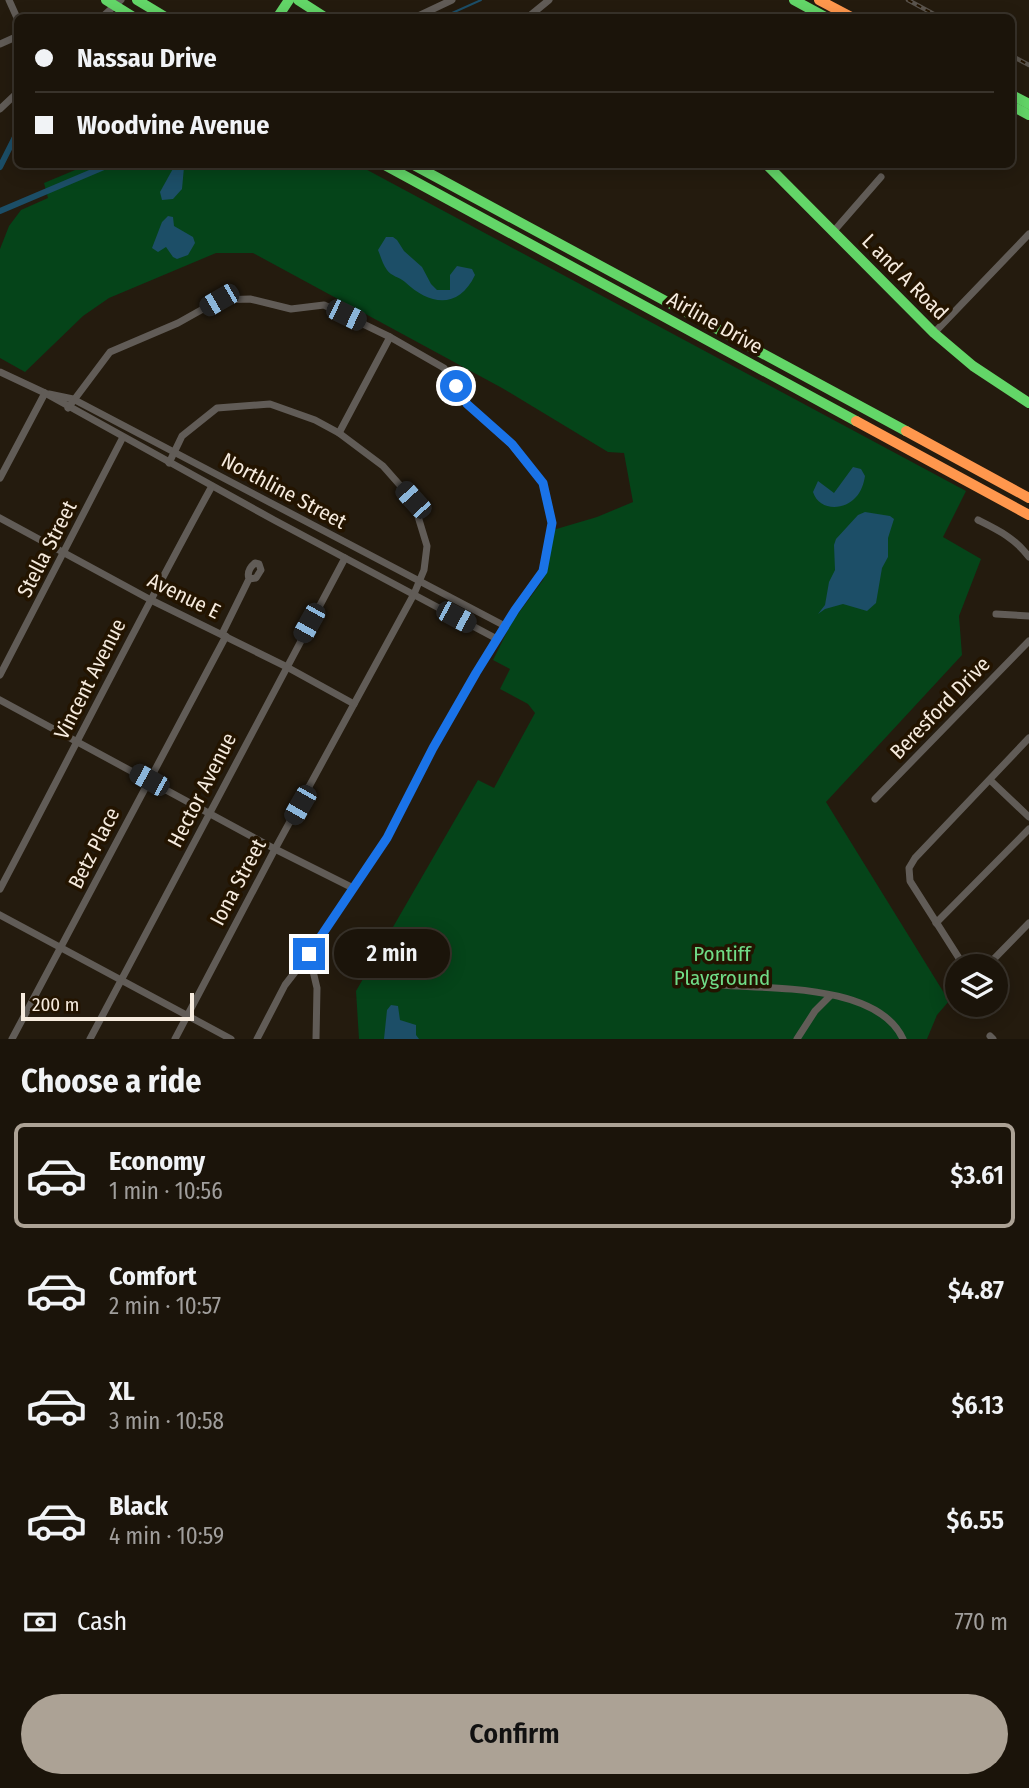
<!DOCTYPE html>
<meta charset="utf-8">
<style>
body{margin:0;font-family:"Fira Sans Condensed",sans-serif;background:#241d13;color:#f1f3f6;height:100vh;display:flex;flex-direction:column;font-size:26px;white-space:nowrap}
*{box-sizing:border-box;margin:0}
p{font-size:23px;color:#a09e9c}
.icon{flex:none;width:38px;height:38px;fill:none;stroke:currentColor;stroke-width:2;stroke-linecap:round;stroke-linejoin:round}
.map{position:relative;height:1039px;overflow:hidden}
.sheet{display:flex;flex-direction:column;background:#1b140a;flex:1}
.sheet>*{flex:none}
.hud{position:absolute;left:14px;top:14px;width:1001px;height:154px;border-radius:10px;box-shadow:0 4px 18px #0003,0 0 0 2px #39332b;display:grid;align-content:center;height:154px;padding:0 21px;background:#1b140a}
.controls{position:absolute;left:945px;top:954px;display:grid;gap:14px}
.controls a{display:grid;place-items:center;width:63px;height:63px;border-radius:50%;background:#1b140a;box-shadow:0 4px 18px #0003,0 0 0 2px #39332b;font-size:35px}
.scale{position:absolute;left:21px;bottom:18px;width:173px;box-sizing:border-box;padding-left:7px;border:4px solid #f6ebde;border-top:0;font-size:19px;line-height:24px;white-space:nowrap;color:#f6ebde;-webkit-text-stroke:5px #231400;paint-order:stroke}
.end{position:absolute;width:32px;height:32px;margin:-16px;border:9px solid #1a73e8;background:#fff;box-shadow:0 0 0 4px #fff}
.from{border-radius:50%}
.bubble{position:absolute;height:49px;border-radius:24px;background:#1b140a;box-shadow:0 4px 18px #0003,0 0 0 2px #39332b;font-size:23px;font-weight:600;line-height:49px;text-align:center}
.car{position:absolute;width:21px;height:42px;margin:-21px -10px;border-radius:9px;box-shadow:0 0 5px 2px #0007;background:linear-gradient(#222 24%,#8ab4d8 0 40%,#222 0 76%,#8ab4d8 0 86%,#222 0)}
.hud b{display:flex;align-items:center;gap:24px;height:66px;font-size:26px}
.hud b+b{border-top:2px solid #39332b}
.hud i{width:18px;height:18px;background:#f1f3f6}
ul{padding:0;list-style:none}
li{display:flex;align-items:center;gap:21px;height:105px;margin:0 14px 10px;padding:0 7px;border:4px solid transparent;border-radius:10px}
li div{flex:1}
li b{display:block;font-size:26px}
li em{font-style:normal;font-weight:600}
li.active{border-color:#aca295}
li>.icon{width:63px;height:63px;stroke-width:1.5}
h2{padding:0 21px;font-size:32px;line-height:84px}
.pay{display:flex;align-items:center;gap:18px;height:77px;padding:0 21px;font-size:26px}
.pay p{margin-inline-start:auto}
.action{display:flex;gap:14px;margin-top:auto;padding:14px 21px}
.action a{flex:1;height:80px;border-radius:42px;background:#aca295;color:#111;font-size:28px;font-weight:600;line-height:80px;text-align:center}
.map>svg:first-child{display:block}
</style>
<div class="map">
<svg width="1029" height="1039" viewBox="0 0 1029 1039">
<rect width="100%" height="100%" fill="#241b0e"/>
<!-- green -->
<polygon fill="#054419" points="87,165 358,165 966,491 943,537 981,559 959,616 962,655 826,802 949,1001 937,1015 927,1039 359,1039 356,991 478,780 494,788 535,713 528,704 500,689 510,669 493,660 512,622 543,580 550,555 553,530 597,517 633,502 624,453 608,452 502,388 253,253 216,253 109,298 83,316 25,372 0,358 0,249 9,226 21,210 48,198 44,183"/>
<!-- water -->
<g fill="#1c4e67">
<polygon points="175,165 182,165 184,167 182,189 173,199 162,200 160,192"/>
<polygon points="168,216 173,217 174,226 193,237 195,243 188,255 177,259 173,257 166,247 158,252 152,248 162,222"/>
<path d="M386,237H393L397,240L404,251L422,267L431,284L437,290H450V275L457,266L472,269L475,275C459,309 430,306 405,282C399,277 391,276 387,270C383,265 381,257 378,250Z"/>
<path d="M853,467L861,469L865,476C864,483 861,492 856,497C844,511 819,511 813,492L818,481L834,493Z"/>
<polygon points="865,512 890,516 894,519 888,538 888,557 882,568 876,603 867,611 843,604 825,609 818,614 825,605 829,582 835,570 834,545 836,539 858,515"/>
<polygon points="391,1005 398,1006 400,1020 416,1025 416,1035 419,1039 384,1039 387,1010"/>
</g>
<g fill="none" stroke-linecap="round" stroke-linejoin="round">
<!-- stream -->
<polyline stroke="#1c4e67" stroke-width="2" points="441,18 481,0"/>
<!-- canal -->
<g stroke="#1c4e67" stroke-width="6">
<polyline points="0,167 18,131"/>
<polyline points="0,211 111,164"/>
</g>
<!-- street -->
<g stroke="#615c57" stroke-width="7">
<polyline points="9,0 18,20"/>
<polyline points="101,18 121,0"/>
<polyline points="414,18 452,0"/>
<polyline points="527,18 549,0"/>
<polyline points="0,44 18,36"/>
<polyline points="0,109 18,92"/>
<polyline points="833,232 881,177"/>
<polyline points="934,333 1029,234"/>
<polyline points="0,372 45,393 274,520 497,639"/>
<polyline points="49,394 73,399 505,626"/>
<polyline points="68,408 110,352 178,323 219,300 250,299 291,309 324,305 390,337 444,368 467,404 511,444 543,483 552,523 543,571 515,610 476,673 433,748 387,838 309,954 317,988 316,1039"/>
<polyline points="339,433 390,337"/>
<polyline points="169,463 182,436 217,408 270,404 315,420 339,433 383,466 413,500 427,546 424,570 414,594 275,849 175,1039"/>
<polyline points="0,478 45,393"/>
<polyline points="0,518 151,600 285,666 354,704"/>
<path d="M978,520C998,530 1015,538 1029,557"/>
<polyline points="996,614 1029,616"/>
<path d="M222,634L249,579L256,578L261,570L259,564L255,563C249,568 247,573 249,579"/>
<polyline points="0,675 123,437"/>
<polyline points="0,700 275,849 353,888"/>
<polyline points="990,780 1029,817"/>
<polyline points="875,799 1029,641"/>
<path d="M0,889C71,755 139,619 212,486"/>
<polyline points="0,915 231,1039"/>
<polyline points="936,923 1029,829"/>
<polyline points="964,966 910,881 909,868 915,858 1029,738"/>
<polyline points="987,966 1029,923"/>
<path d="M720,985C772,989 878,984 903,1039"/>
<polyline points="989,1004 990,1006"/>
<polyline points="990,1036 993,1039"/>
<polyline points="12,1039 226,636"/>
<polyline points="90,1039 345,558"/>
<polyline points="257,1039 285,985 309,954"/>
<polyline points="797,1039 815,1011 830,996"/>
</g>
<!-- fast -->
<g stroke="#63d668" stroke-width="10">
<polyline points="106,0 135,18"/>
<polyline points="137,0 167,18"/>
<polyline points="298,0 326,18"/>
<polyline points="794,0 827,18"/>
<polyline points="277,18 289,0"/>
<polyline points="1012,95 1029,104"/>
<polyline points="1012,106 1029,115"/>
<polyline points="383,164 856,421"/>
<polyline points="412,164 906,431"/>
<polyline points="766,164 934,333 973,366 1029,403"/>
</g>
<!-- slow -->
<g stroke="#ff974d" stroke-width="10">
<polyline points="819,0 853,18"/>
<polyline points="856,421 1029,515"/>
<polyline points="906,431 1029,498"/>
</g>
<!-- rail casing -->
<g stroke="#5a544d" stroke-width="4.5">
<g id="rail">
<polyline points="908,0 941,18"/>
<polyline points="1012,56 1029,65"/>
</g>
</g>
<!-- rail -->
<use href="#rail" stroke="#231400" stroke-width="2" stroke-dasharray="5" stroke-linecap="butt"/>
</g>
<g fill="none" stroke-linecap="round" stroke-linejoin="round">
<!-- route -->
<polyline stroke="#1a73e8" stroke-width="9" points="309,954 387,838 433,748 476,673 515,610 543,571 552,523 543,483 512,444 467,404 456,386"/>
</g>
<g text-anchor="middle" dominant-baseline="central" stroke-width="7" stroke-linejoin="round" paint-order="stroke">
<!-- street labels -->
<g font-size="21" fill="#f6ebde" stroke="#231400">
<text transform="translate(905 277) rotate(45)">L and A Road</text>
<text transform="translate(715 323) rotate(29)">Airline Drive</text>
<text transform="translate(284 491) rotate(28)">Northline Street</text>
<text transform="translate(47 549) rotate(-63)">Stella Street</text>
<text transform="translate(184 596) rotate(26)">Avenue E</text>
<text transform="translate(90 679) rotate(-63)">Vincent Avenue</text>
<text transform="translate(940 708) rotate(-46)">Beresford Drive</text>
<text transform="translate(202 790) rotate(-63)">Hector Avenue</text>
<text transform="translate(94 848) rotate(-63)">Betz Place</text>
<text transform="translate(238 882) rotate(-62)">Iona Street</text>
</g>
<!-- park labels -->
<g font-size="21" fill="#70dc87" stroke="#231400">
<text x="722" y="954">Pontiff<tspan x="722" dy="24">Playground</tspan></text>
</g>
</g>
</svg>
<div class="controls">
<a><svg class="icon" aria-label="layers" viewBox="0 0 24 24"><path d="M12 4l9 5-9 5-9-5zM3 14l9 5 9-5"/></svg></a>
</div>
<div class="scale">200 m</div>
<i class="end from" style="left:456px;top:386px"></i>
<i class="end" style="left:309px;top:954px"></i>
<div class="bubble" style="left:334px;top:929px;width:116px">2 min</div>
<i class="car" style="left:219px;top:300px;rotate:240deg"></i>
<i class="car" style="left:346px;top:315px;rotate:116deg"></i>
<i class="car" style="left:413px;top:500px;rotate:318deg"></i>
<i class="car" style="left:456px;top:617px;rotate:118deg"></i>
<i class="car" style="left:309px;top:623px;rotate:209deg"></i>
<i class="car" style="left:149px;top:780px;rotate:299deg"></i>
<i class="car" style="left:300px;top:805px;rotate:210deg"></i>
<div class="hud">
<b><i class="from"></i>Nassau Drive</b>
<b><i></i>Woodvine Avenue</b>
</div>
</div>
<section class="sheet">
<h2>Choose a ride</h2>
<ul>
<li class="active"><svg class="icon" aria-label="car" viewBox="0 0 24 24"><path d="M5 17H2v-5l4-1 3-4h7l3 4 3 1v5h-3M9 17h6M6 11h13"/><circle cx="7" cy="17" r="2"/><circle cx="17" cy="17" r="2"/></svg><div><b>Economy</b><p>1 min · 10:56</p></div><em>$3.61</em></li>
<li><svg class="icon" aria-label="car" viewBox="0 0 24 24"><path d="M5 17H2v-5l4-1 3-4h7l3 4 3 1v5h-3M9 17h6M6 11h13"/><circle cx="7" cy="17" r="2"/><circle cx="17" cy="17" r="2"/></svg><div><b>Comfort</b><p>2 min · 10:57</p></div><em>$4.87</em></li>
<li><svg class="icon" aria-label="car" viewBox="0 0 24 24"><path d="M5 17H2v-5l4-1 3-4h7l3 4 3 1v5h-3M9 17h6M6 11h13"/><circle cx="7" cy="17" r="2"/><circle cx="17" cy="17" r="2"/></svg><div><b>XL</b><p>3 min · 10:58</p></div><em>$6.13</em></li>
<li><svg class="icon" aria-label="car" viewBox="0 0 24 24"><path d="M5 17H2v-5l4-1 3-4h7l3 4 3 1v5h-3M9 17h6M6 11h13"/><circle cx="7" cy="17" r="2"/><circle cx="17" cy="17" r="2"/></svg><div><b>Black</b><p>4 min · 10:59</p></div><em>$6.55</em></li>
</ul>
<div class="pay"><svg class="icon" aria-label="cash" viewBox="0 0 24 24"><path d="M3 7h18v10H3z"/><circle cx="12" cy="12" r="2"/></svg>Cash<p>770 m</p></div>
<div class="action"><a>Confirm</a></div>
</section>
